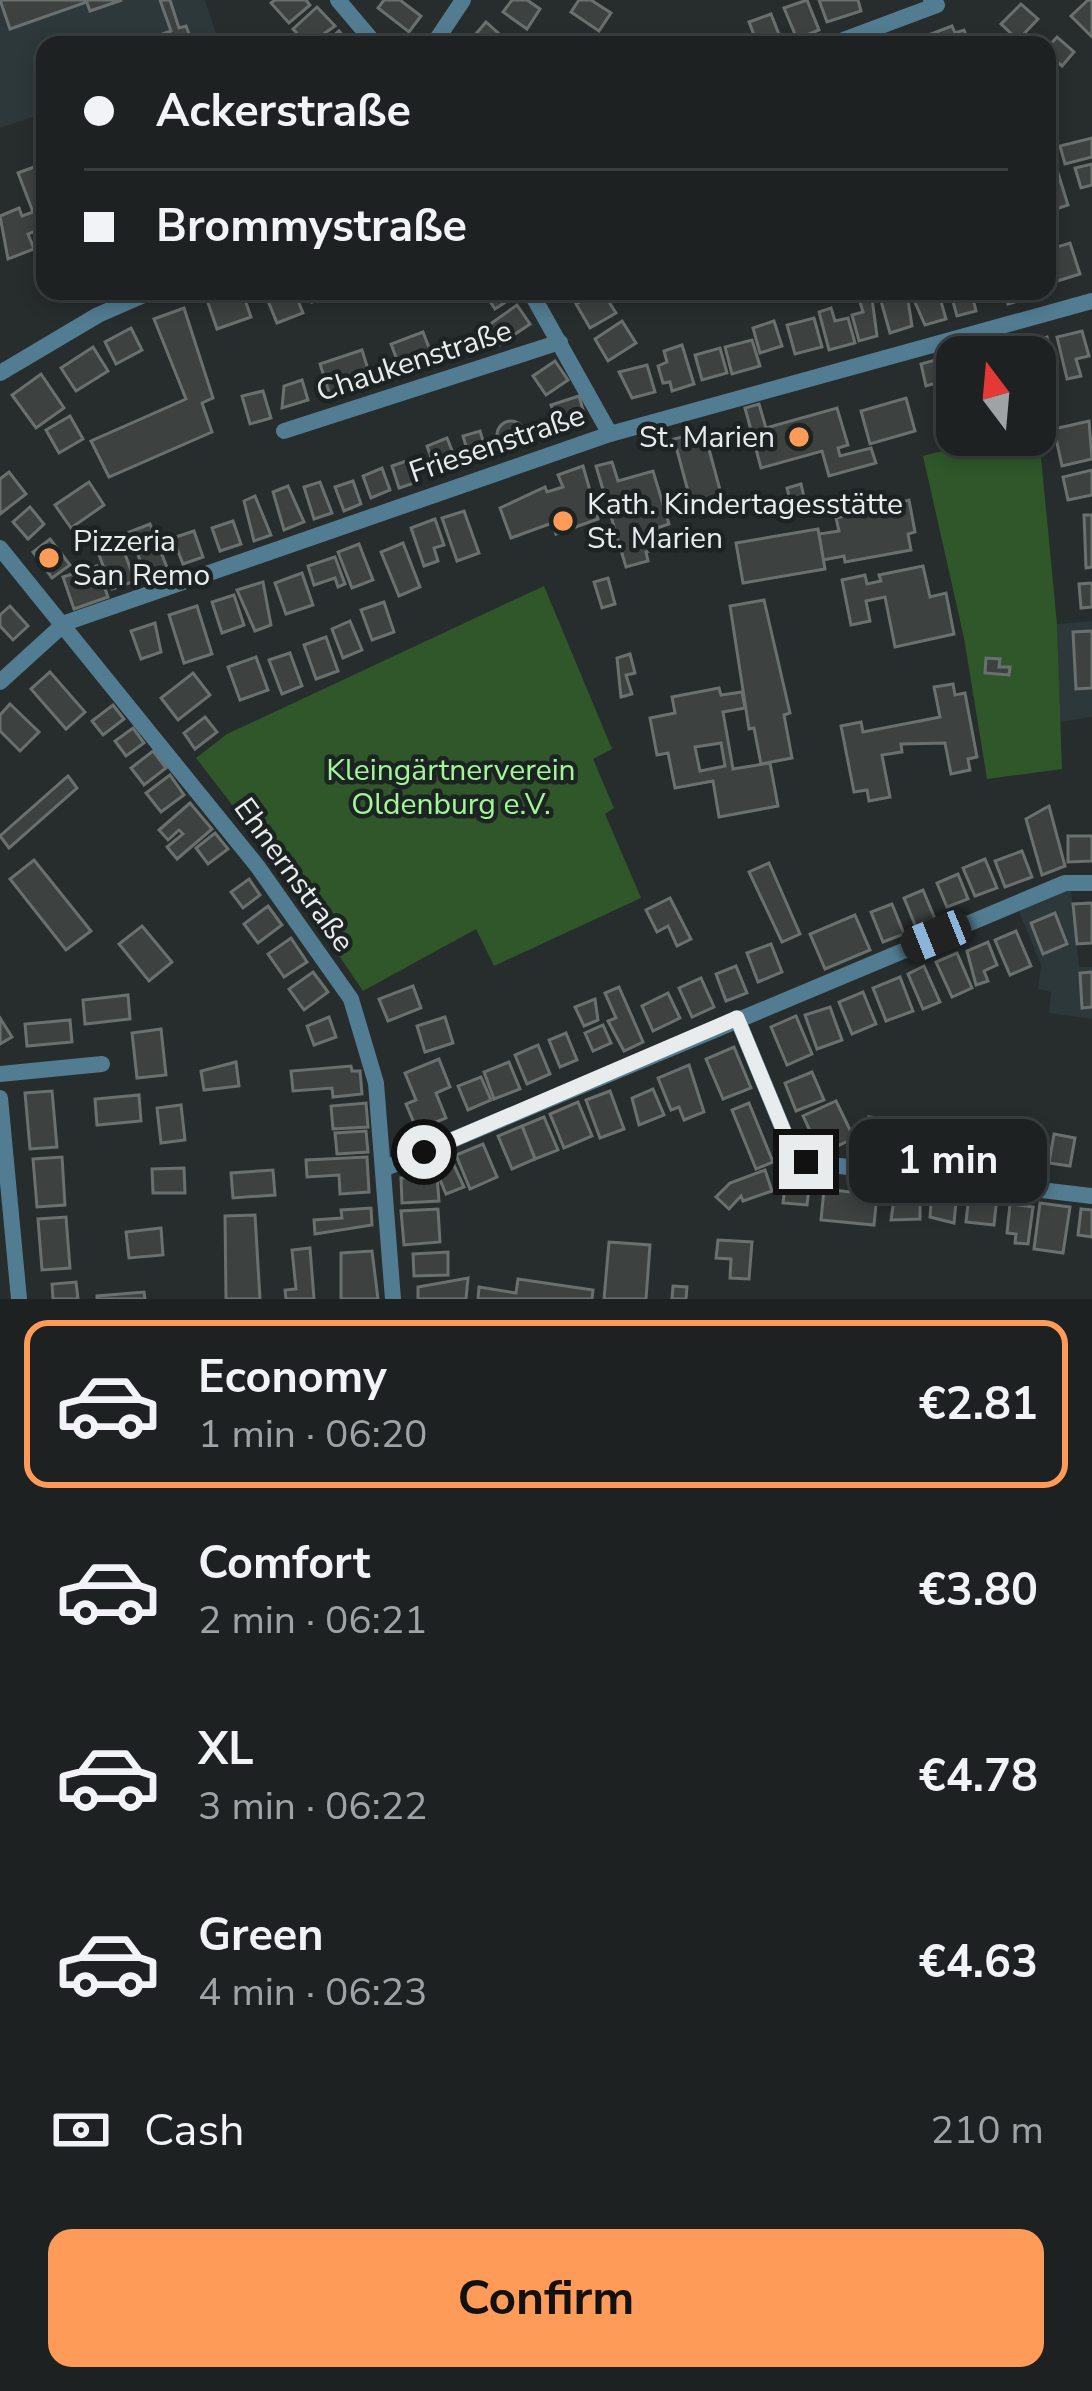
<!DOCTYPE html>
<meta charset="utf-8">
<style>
body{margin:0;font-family:"Nunito Sans",sans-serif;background:#2a2e2e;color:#f1f3f6;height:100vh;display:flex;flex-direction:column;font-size:45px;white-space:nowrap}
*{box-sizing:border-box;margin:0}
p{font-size:39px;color:#a0a3a5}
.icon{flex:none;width:66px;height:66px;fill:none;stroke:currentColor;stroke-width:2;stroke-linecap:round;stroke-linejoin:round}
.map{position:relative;height:1299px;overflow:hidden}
.drawer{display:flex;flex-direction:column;background:#1d2121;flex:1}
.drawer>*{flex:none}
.top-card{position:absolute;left:36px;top:36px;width:1020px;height:264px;border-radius:24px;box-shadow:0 6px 18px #0003,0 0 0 3px #3b3e3f;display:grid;align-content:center;height:264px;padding:0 48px;background:#1d2121}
.needle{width:78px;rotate:344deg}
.buttons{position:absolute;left:936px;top:336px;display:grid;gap:24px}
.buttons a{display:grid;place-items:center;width:120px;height:120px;border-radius:24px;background:#1d2121;box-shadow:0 6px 18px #0003,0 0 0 3px #3b3e3f;font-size:60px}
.end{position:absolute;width:54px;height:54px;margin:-27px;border:15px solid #e9eced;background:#111;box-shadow:0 0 0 6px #111}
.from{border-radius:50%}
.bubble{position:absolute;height:84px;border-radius:24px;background:#1d2121;box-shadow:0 6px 18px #0003,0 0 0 3px #3b3e3f;font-size:39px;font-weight:700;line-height:84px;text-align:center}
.car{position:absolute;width:36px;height:72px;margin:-36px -18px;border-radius:15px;box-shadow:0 0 9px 3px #0007;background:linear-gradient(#222 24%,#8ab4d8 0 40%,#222 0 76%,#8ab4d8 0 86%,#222 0)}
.top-card b{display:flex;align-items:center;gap:42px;height:114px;font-size:45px}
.top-card b+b{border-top:3px solid #3b3e3f}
.top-card i{width:30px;height:30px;background:#f1f3f6}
ul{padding:21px 0 0;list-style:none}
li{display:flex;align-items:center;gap:36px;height:168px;margin:0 24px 18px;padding:0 24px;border:6px solid transparent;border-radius:24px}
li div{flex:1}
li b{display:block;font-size:45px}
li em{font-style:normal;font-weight:700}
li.selected{border-color:#fe9b59}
li>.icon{width:108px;height:108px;stroke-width:1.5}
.pay{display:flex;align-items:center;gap:30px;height:132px;padding:0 48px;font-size:45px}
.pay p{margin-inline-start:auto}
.cta{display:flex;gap:24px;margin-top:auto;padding:24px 48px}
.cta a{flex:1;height:138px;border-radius:24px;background:#fe9b59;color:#111;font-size:48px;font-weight:700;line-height:138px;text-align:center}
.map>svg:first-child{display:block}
</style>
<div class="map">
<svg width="1092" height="1299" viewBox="0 0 1092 1299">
<rect width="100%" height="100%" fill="#272c2c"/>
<!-- built -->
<g fill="#2c3839">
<polygon points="0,0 205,0 220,45 45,45 45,113 0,128"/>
<polygon points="1092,621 1092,717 1060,722 1057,624"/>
<polygon points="1070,883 1079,967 1092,967 1092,1019 1049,1013 1051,992 1038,989 1041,965 1016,904"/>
</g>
<!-- green -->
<g fill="#2f572a">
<polygon points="1038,426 1057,624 1062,769 987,779 964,638 923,456 1004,435 1035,435"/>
<polygon points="544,586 612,749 593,759 614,808 605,814 641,898 494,966 476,929 363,991 267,850 196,758 227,734"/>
</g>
<!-- building -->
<g fill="#3d4240" stroke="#6a706e" stroke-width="3" fill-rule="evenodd">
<polygon points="0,0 86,0 87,2 10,29"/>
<polygon points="86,0 122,0 90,11"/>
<polygon points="160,0 170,0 179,28 186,26 193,45 132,45 171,31"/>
<polygon points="275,0 306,0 310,5 289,23 271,3"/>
<polygon points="384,0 400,0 421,16 409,32 378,8"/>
<polygon points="512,0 527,0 540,9 527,29 503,12"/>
<polygon points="579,0 591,0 611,13 599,31 571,12"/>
<polygon points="807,0 819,30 797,39 784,8"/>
<polygon points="819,0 858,0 861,11 827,22"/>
<polygon points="1088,0 1092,0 1092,37 1071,16"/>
<polygon points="1021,4 1038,19 1018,40 1001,24"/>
<polygon points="317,7 335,26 308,45 293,29"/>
<polygon points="771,14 782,42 758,45 749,22"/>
<polygon points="486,22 506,40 501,45 469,42"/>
<polygon points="952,26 955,33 964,30 970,45 927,45 923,37"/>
<polygon points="339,31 351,45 323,45"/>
<polygon points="732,35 736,45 717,45 716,41"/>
<polygon points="1057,37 1074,52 1062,66 1054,59 1047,68 1047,48"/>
<polygon points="1047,107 1054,107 1057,147 1047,147"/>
<polygon points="1092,138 1092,157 1065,164 1060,146"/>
<polygon points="45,163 45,227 28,234 34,249 8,259 0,216 19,208 22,216 33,212 18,173"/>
<polygon points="1092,164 1092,185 1081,188 1075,168"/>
<polygon points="1058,173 1068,205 1047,212 1047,176"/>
<polygon points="1070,243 1080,274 1051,283 1047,250"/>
<polygon points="232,291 242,291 251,317 217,329 207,300"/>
<polygon points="278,291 294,291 303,313 277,323 266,296"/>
<polygon points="309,291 337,291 337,294 312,302"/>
<polygon points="483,291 512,291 515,296 495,309"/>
<polygon points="602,291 616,313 590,328 576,304"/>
<polygon points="871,291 877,336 859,341 852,315 863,312 857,292"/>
<polygon points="910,291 938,291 946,319 925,325"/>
<polygon points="950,291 971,291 976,311 957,316"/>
<polygon points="1005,291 1029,291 1031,297 1008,304"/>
<polygon points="907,294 912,326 890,333 881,301"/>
<polygon points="517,305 530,324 499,345 486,327"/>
<polygon points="184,308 213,398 202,403 212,432 109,477 91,441 186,399 154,319"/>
<polygon points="831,308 835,321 848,318 855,343 829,350 819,312"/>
<polygon points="814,318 822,347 795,354 787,325"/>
<polygon points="622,321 636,343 608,361 595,339"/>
<polygon points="774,321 782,346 760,353 753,328"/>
<polygon points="131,328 142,350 116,364 105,342"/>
<polygon points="1082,331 1089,356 1076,359 1081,376 1067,379 1057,337"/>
<polygon points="423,332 433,358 401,370 391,344"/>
<polygon points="1047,337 1053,361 1035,366 1024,343"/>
<polygon points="752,340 760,366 732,374 725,347"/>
<polygon points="682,345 694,384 672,391 670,382 663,383 658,366 667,362 664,351"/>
<polygon points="1004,345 1007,357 985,357 984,351"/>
<polygon points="93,347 108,371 76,391 61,368"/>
<polygon points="720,348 727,373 702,380 695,355"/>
<polygon points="362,350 372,382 330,395 320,364"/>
<polygon points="942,358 948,380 926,386 921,364"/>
<polygon points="957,359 957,401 946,362"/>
<polygon points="555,361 568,380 546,395 533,376"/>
<polygon points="647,365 655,392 632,398 619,372"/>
<polygon points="41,374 64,408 36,428 12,395"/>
<polygon points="302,380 308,400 282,408 284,386"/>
<polygon points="263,391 271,418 250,424 242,396"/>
<polygon points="579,396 586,420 559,428 551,405"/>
<polygon points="906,398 915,431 870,444 861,411"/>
<polygon points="759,404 766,428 837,408 848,445 838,448 840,456 871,448 876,463 829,476 822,451 761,468 745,408"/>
<polygon points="70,416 83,439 59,453 46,430"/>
<polygon points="1089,421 1092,459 1062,466 1054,429"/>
<circle cx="511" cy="435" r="14"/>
<polygon points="480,431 486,450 469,456 463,436"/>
<polygon points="704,431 722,497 692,506 674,439"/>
<polygon points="447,438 457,463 436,471 427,446"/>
<polygon points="412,459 420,481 399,488 392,466"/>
<polygon points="612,462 618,481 653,471 669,524 657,528 660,538 671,535 674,544 646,552 648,561 626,567 596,466"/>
<polygon points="583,466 598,519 556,534 552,523 511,538 500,508 545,487 547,492 563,487 558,475"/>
<polygon points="382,468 390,490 371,498 363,476"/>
<polygon points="1092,470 1092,495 1068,500 1063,477"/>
<polygon points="9,472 26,494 0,514 0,479"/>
<polygon points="353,481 361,504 344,511 335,487"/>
<polygon points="89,482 104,505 71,528 55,505"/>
<polygon points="320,482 332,513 314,519 304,487"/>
<polygon points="801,484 804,497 790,500 787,488"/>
<polygon points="288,486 304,522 284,530 273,492"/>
<polygon points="255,496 271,535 254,541 244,501"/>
<polygon points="909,500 915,532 908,534 911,550 845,562 844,556 823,560 819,534 839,531 836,518"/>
<polygon points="30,507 44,524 28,539 13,522"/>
<polygon points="464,511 479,553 457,561 442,518"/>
<polygon points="1084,515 1092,515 1092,567 1086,568"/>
<polygon points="435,519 444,545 434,548 438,561 424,566 411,528"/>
<polygon points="233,521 241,544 220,551 212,528"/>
<polygon points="150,524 168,570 147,578 129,532"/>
<polygon points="818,529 825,569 743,583 736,543"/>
<polygon points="194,531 203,557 183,564 173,538"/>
<polygon points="119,538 135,581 112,589 96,547"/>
<polygon points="50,539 70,565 52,578 33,552"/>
<polygon points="403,543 420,587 399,596 381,552"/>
<polygon points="359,544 373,580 352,588 338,552"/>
<polygon points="335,557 345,584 338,587 335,578 314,585 308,566"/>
<polygon points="97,566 108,597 74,609 63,577"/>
<polygon points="923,566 930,597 946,593 954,634 895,647 885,597 866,601 870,621 851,625 842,580 865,575 867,584 881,581 879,575"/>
<polygon points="302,573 313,605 286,614 275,583"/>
<polygon points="608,578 615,604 602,608 594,582"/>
<polygon points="263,582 271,625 255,631 237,590"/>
<polygon points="1092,583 1092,607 1081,608 1079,584"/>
<polygon points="234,595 244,625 222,633 212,602"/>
<polygon points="764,600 790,713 784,715 792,758 761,764 754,728 749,729 730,606"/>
<polygon points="384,602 394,632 372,640 361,610"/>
<polygon points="10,606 28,626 13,640 0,626 0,615"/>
<polygon points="197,606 212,654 184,663 169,615"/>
<polygon points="350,621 362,650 343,658 332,629"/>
<polygon points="155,623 161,652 141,659 131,631"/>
<polygon points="1092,631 1092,688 1076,689 1073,632"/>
<polygon points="326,637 338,671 316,679 304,645"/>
<polygon points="290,653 302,686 282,694 269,660"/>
<polygon points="630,654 635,673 626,675 632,694 621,697 617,658"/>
<polygon points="256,657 268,690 240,700 228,667"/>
<polygon points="986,658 1000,659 999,667 1010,667 1009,675 985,673"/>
<polygon points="50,672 85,712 66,729 31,689"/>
<polygon points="193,673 210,695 178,720 161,698"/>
<polygon points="953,684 955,695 965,693 977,757 968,759 970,770 951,774 945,743 901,744 902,752 882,755 890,797 869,801 867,790 854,792 841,726 861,722 863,732 940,717 934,687"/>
<path d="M719,688L721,695L742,692L745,708L723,712L733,769L770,763L778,806L719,817L713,781L675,788L668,753L657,755L650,718L675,713L672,697ZM721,743L725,766L700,771L695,747Z"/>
<polygon points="10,704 39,732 20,751 0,731 0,715"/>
<polygon points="113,705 124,719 103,735 92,721"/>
<polygon points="205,717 217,732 195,749 184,733"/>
<polygon points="133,728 144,743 126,756 115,741"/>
<polygon points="153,751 166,768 144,785 131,768"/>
<polygon points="170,775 184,795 161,812 146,793"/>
<polygon points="68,776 77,788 9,848 0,836"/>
<polygon points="190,803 212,829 177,859 167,847 183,834 179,830 168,840 159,830"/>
<polygon points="1049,806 1065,866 1042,875 1026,819"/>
<polygon points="215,833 228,849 208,864 196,848"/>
<polygon points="1068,836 1092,836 1092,861 1068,862"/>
<polygon points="1022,851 1032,877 1005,887 995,861"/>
<polygon points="985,859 997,888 975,896 963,868"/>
<polygon points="34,860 91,931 66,950 10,879"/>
<polygon points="769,863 800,934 782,942 749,872"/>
<polygon points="958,874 968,899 947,907 937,883"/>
<polygon points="249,879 260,895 243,908 231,892"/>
<polygon points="923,890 935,919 916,927 904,898"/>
<polygon points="670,898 691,939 677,946 668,926 657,932 646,910"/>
<polygon points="1092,903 1092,943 1077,944 1073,904"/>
<polygon points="892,904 904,934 883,942 871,912"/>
<polygon points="268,906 282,925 258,943 244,924"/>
<polygon points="1055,913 1067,944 1043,954 1031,923"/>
<polygon points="855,915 870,950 825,969 810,934"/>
<polygon points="142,926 172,962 149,981 119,944"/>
<polygon points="1016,931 1031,966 1010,975 995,940"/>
<polygon points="291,938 307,962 284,977 268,954"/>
<polygon points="988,942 997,965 984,971 988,981 976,985 967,951"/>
<polygon points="771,944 782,972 758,982 747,953"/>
<polygon points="957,953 972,988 952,997 936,962"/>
<polygon points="736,966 747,993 726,1001 716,974"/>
<polygon points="924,966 940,1002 923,1009 908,974"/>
<polygon points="313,972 328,992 304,1010 289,989"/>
<polygon points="1092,972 1092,1007 1082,1008 1080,973"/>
<polygon points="900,977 913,1011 886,1021 873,988"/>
<polygon points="701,978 714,1007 692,1017 679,988"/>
<polygon points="413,986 421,1008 388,1021 379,999"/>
<polygon points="619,987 643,1042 624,1051 608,1021 616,1018 605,993"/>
<polygon points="863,992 876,1024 852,1034 839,1002"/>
<polygon points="668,993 680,1018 653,1031 642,1006"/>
<polygon points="128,995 130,1019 85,1024 83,1000"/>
<polygon points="595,999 598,1020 584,1026 575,1007"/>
<polygon points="830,1007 842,1040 817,1049 805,1015"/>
<polygon points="796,1016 812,1054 787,1065 771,1027"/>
<polygon points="329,1017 336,1037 314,1045 307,1026"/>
<polygon points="445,1017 453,1043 425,1052 417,1026"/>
<polygon points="0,1018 12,1037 0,1044"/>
<polygon points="70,1020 72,1042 27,1046 25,1024"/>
<polygon points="603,1025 611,1043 593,1051 585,1033"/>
<polygon points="161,1029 166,1075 137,1078 132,1033"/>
<polygon points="566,1033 577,1060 560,1067 549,1040"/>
<polygon points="538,1045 550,1074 527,1084 515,1055"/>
<polygon points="734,1047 751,1088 723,1099 706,1059"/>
<polygon points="439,1059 450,1087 436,1093 446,1118 417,1130 406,1104 416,1100 405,1073"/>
<polygon points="236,1062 239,1086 204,1090 201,1071"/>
<polygon points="509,1062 520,1089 494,1099 484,1072"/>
<polygon points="689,1065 704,1112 684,1120 679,1107 671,1110 658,1078"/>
<polygon points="351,1066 352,1071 360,1071 362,1094 333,1097 332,1088 293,1091 291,1071"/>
<polygon points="812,1072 824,1100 796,1111 785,1083"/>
<polygon points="481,1077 491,1100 468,1110 458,1086"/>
<polygon points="653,1089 664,1115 639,1125 632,1098"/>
<polygon points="52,1091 57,1147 30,1149 25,1093"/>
<polygon points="610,1091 624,1129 600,1138 586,1100"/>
<polygon points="139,1095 141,1121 97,1125 95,1099"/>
<polygon points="836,1101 854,1138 821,1154 803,1116"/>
<polygon points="578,1102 592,1136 564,1148 550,1114"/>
<polygon points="366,1103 368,1127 333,1129 331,1106"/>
<polygon points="749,1103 773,1162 756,1169 732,1110"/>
<polygon points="181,1105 185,1140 161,1143 157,1108"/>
<polygon points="544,1117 558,1150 535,1159 522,1126"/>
<polygon points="869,1117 908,1121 906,1147 867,1143"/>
<polygon points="963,1124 993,1127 991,1153 960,1150"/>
<polygon points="522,1126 535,1159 512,1169 498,1136"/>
<polygon points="922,1126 945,1128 942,1152 919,1150"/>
<polygon points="1013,1128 1040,1132 1036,1161 1009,1158"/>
<polygon points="366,1131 368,1152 337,1154 335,1133"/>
<polygon points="1054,1134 1075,1138 1070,1166 1049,1163"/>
<polygon points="483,1144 497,1177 470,1189 456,1155"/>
<polygon points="62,1157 65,1205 37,1207 33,1159"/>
<polygon points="367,1157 369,1192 340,1194 339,1175 307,1177 306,1160"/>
<polygon points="453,1163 464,1187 446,1194 436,1170"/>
<polygon points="184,1168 185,1193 153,1193 152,1169"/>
<polygon points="273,1170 275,1195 233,1198 231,1173"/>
<polygon points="765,1170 772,1191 743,1201 741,1196 729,1209 716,1197 730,1183"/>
<polygon points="437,1176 439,1201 402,1203 401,1178"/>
<polygon points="786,1178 810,1181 807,1205 783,1203"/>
<polygon points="896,1186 920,1189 920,1219 891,1220"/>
<polygon points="824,1189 877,1195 874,1225 821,1220"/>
<polygon points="932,1189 957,1192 954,1223 930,1217"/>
<polygon points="969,1195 997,1197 994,1225 966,1222"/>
<polygon points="1040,1203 1070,1207 1063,1253 1034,1249"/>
<polygon points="1010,1204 1033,1207 1028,1244 1015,1243 1016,1234 1007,1233"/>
<polygon points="371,1208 372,1225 315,1234 314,1220 342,1218 341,1210"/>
<polygon points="438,1209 440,1242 404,1245 401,1211"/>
<polygon points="1081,1209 1092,1210 1092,1237 1078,1235"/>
<polygon points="255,1215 260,1299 226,1299 225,1216"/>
<polygon points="66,1217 70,1268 42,1270 38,1219"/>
<polygon points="161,1228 163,1255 129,1258 126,1232"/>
<polygon points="718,1240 752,1242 749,1279 730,1278 731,1259 716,1258"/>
<polygon points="609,1242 650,1245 646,1299 604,1299"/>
<polygon points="310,1248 314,1299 286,1299 285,1290 296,1289 292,1250"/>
<polygon points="372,1251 378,1299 341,1299 341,1253"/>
<polygon points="448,1252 448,1275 414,1276 413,1254"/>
<polygon points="468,1278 466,1299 418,1299 418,1287"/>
<polygon points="518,1279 593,1290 592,1299 478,1299 479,1287 516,1293"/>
<polygon points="76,1282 78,1299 53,1299 52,1284"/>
<polygon points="673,1286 687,1287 686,1299 672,1299"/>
<polygon points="144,1292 145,1299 97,1299 97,1296"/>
</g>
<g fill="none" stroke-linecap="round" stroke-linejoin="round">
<!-- minor -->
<g stroke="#527c91" stroke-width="16">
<polyline points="338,0 376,45"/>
<polyline points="433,45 463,0"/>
<polyline points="830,45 937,5 931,0"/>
<polyline points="530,291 610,434"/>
<polyline points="0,373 98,315 153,291"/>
<polyline points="284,431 560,342"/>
<polyline points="0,548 258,867 351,999 376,1083 393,1299"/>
<polyline points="0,682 65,623 610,434 1092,301"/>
<polyline points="737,1018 792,1151 806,1162 1092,1196"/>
<polyline points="0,1074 102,1064"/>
<polyline points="0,1098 19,1299"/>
<polyline points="383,1169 1065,883 1092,883"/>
</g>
</g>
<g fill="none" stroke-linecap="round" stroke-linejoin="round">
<!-- route -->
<polyline stroke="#e9eced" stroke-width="15" points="424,1152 737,1018 792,1151 806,1162"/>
</g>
<!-- markers -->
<g fill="#fe9b59" stroke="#1d2222" stroke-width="4.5">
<circle cx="799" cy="437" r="12"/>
<circle cx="563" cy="521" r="12"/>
<circle cx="49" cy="558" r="12"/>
</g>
<g text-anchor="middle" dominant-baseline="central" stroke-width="9" stroke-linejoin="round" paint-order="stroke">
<!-- street labels -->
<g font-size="30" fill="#e9eced" stroke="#1d2222">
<text transform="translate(414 361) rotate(-18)">Chaukenstraße</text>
<text transform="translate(497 444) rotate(-19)">Friesenstraße</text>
<text transform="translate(294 875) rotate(54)">Ehnernstraße</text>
</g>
<!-- poi labels -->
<g font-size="30" fill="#e9eced" stroke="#1d2222" text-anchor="start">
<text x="775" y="437" text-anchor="end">St. Marien</text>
<text x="587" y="504">Kath. Kindertagesstätte<tspan x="587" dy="34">St. Marien</tspan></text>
<text x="73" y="541">Pizzeria<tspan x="73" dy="34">San Remo</tspan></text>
</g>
<!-- park labels -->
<g font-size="30" fill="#a0f796" stroke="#1d2222">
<text x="451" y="770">Kleingärtnerverein<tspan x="451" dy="34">Oldenburg e.V.</tspan></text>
</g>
</g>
</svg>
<div class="buttons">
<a><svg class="needle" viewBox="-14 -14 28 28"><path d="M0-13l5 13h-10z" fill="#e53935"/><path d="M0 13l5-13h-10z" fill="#a0a3a5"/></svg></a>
</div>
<i class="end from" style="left:424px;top:1152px"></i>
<i class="end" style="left:806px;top:1162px"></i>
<div class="bubble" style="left:849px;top:1119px;width:198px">1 min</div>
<i class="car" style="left:936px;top:936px;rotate:248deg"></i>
<div class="top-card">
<b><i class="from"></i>Ackerstraße</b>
<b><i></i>Brommystraße</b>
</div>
</div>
<section class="drawer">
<ul>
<li class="selected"><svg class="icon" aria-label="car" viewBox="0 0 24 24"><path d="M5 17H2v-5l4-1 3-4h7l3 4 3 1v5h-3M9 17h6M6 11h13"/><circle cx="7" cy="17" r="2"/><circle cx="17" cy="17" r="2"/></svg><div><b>Economy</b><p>1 min · 06:20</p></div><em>€2.81</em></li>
<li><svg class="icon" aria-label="car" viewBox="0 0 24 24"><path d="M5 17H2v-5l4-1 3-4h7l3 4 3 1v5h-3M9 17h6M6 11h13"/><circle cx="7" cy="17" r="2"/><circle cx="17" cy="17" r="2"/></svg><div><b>Comfort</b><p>2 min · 06:21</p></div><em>€3.80</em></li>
<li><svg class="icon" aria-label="car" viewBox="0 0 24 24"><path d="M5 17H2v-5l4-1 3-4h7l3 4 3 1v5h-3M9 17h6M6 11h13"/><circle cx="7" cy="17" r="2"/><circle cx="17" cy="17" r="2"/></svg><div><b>XL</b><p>3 min · 06:22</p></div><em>€4.78</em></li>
<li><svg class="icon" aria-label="car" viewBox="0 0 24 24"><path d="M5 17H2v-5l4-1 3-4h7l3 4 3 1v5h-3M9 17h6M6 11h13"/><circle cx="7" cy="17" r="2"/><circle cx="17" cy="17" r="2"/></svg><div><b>Green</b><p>4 min · 06:23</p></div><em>€4.63</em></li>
</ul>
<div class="pay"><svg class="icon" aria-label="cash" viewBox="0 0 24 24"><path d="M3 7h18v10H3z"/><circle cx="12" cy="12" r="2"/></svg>Cash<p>210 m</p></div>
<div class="cta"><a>Confirm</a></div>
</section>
